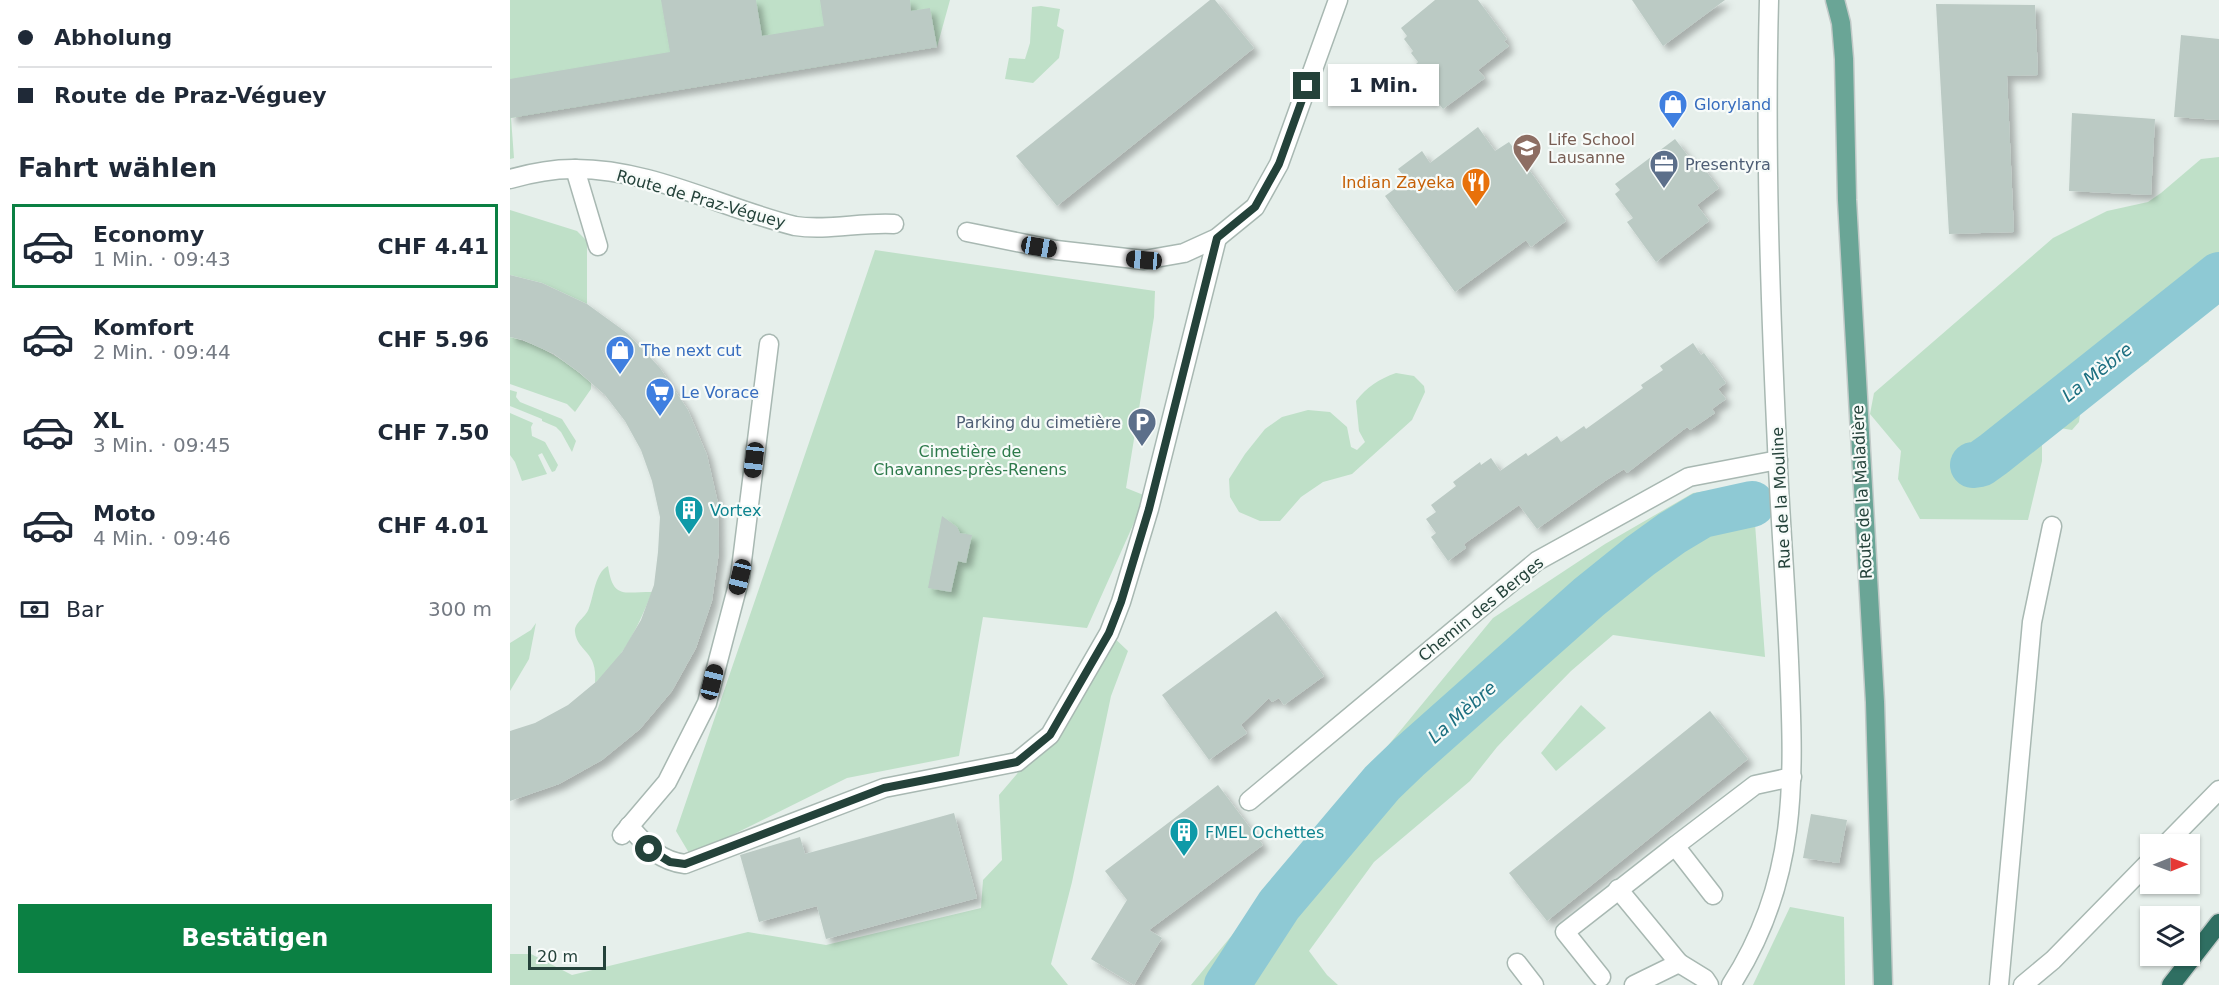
<!DOCTYPE html>
<html lang="de">
<meta charset="utf-8">
<style>
body{margin:0;font-family:"DejaVu Sans",sans-serif;background:#f6f6f7;color:#1f2937;height:100vh;display:flex;flex-direction:column;font-size:22px;white-space:nowrap}
*{box-sizing:border-box;margin:0}
p{font-size:20px;color:#747a83}
.icon{flex:none;width:33px;height:33px;fill:none;stroke:currentColor;stroke-width:2;stroke-linecap:round;stroke-linejoin:round}
.map{position:relative;flex:1;overflow:hidden}
.details{display:flex;flex-direction:column;background:#fff;width:510px}
.details>*{flex:none}
.top-card{display:grid;align-content:center;height:132px;padding:0 18px;background:#fff}
.needle{width:39px;rotate:89deg}
.controls{position:absolute;left:1630px;top:834px;display:grid;gap:12px}
.controls a{display:grid;place-items:center;width:60px;height:60px;border-radius:0px;background:#fff;box-shadow:0 2px 4px #0004;font-size:30px}
.scale{position:absolute;left:18px;bottom:15px;width:78px;box-sizing:border-box;padding-left:6px;border:3px solid #24423a;border-top:0;font-size:16px;line-height:21px;white-space:nowrap;color:#24423a;-webkit-text-stroke:4px #f7fbf9;paint-order:stroke}
.end{position:absolute;width:27px;height:27px;margin:-14px;border:8px solid #24423a;background:#fff;box-shadow:0 0 0 3px #fff}
.from{border-radius:50%}
.bubble{position:absolute;height:42px;border-radius:0px;background:#fff;box-shadow:0 2px 4px #0004;font-size:20px;font-weight:600;line-height:42px;text-align:center}
.car{position:absolute;width:18px;height:36px;margin:-18px -9px;border-radius:8px;box-shadow:0 0 4px 2px #0007;background:linear-gradient(#222 24%,#8ab4d8 0 40%,#222 0 76%,#8ab4d8 0 86%,#222 0)}
.top-card b{display:flex;align-items:center;gap:21px;height:57px;font-size:22px}
.top-card b+b{border-top:2px solid #e0e1e3}
.top-card i{width:15px;height:15px;background:#1f2937}
ul{padding:0;list-style:none}
li{display:flex;align-items:center;gap:18px;height:84px;margin:0 12px 9px;padding:0 6px;border:3px solid transparent;border-radius:0px}
li div{flex:1}
li b{display:block;font-size:22px}
li em{font-style:normal;font-weight:600}
li.active{border-color:#0b8043}
li>.icon{width:54px;height:54px;stroke-width:1.5}
h2{padding:0 18px;font-size:27px;line-height:72px}
.pay{display:flex;align-items:center;gap:15px;height:66px;padding:0 18px;font-size:22px}
.pay p{margin-inline-start:auto}
.primary-button{display:flex;gap:12px;margin-top:auto;padding:12px 18px}
.primary-button a{flex:1;height:69px;border-radius:0px;background:#0b8043;color:#fff;font-size:24px;font-weight:600;line-height:69px;text-align:center}
main{display:flex;flex:1;min-height:0}
.map>svg:first-child{display:block}
</style>
<main>
<section class="details">
<div class="top-card">
<b><i class="from"></i>Abholung</b>
<b><i></i>Route de Praz-Véguey</b>
</div>
<h2>Fahrt wählen</h2>
<ul>
<li class="active"><svg class="icon" aria-label="car" viewBox="0 0 24 24"><path d="M5 17H2v-5l4-1 3-4h7l3 4 3 1v5h-3M9 17h6M6 11h13"/><circle cx="7" cy="17" r="2"/><circle cx="17" cy="17" r="2"/></svg><div><b>Economy</b><p>1 Min. · 09:43</p></div><em>CHF 4.41</em></li>
<li><svg class="icon" aria-label="car" viewBox="0 0 24 24"><path d="M5 17H2v-5l4-1 3-4h7l3 4 3 1v5h-3M9 17h6M6 11h13"/><circle cx="7" cy="17" r="2"/><circle cx="17" cy="17" r="2"/></svg><div><b>Komfort</b><p>2 Min. · 09:44</p></div><em>CHF 5.96</em></li>
<li><svg class="icon" aria-label="car" viewBox="0 0 24 24"><path d="M5 17H2v-5l4-1 3-4h7l3 4 3 1v5h-3M9 17h6M6 11h13"/><circle cx="7" cy="17" r="2"/><circle cx="17" cy="17" r="2"/></svg><div><b>XL</b><p>3 Min. · 09:45</p></div><em>CHF 7.50</em></li>
<li><svg class="icon" aria-label="car" viewBox="0 0 24 24"><path d="M5 17H2v-5l4-1 3-4h7l3 4 3 1v5h-3M9 17h6M6 11h13"/><circle cx="7" cy="17" r="2"/><circle cx="17" cy="17" r="2"/></svg><div><b>Moto</b><p>4 Min. · 09:46</p></div><em>CHF 4.01</em></li>
</ul>
<div class="pay"><svg class="icon" aria-label="cash" viewBox="0 0 24 24"><path d="M3 7h18v10H3z"/><circle cx="12" cy="12" r="2"/></svg>Bar<p>300 m</p></div>
<div class="primary-button"><a>Bestätigen</a></div>
</section>
<div class="map">
<svg width="1709" height="985" viewBox="0 0 1709 985">
<defs>
<filter id="shadow"><feDropShadow dx="5.5" dy="5.5" stdDeviation="3" flood-color="#0004"/></filter>
</defs>
<rect width="100%" height="100%" fill="#e6efeb"/>
<!-- green -->
<g fill="#bfe0c8">
<polygon points="0,0 440,0 427,47 1,118 4,158 0,159"/>
<polygon points="531,6 550,9 547,26 554,30 549,58 523,83 495,79 499,58 515,59 520,43 522,7"/>
<polygon points="1709,157 1709,290 1699,301 1685,300 1635,342 1639,361 1571,407 1569,422 1562,430 1532,425 1532,461 1518,520 1410,519 1388,479 1391,451 1360,414 1364,393 1543,238 1597,211 1638,202 1651,193 1691,159"/>
<polygon points="0,210 67,231 77,241 77,304 32,283 0,275"/>
<polygon points="365,250 645,291 644,317 616,488 636,496 577,628 473,617 449,756 337,778 194,849 179,853 166,831"/>
<path d="M0,337C30,344 58,362 81,383V389L65,412L57,404L0,384Z"/>
<path d="M886,373L904,376L914,386L915,392L902,420L842,474L813,482L791,497L770,521H750L729,512L720,497L719,479L735,454L755,429L772,417L798,410L820,412L837,427L841,447L847,450L855,442L849,431L846,401C857,387 869,379 886,373Z"/>
<polygon points="0,390 7,392 6,397 10,402 52,419 66,441 62,452 51,432 46,427 32,421 32,419 0,406"/>
<polygon points="0,413 23,423 21,427 22,436 35,442 48,465 45,471 42,472 32,453 28,455 37,474 12,481 5,462 0,455"/>
<polygon points="1238,485 1243,497 1255,657 1103,635 1061,671 1009,724 987,747 960,781 864,862 799,951 817,975 828,985 681,985 983,618 1095,544 1183,493"/>
<path d="M98,566C103,599 113,592 142,592C129,625 113,659 85,683C88,650 67,652 65,632C64,622 76,618 79,608C84,595 85,573 98,566Z"/>
<polygon points="26,623 19,659 0,691 0,643 21,630"/>
<polygon points="599,633 618,651 601,696 562,882 541,964 558,985 0,985 0,954 21,954 62,975 238,932 316,945 471,908 473,880 492,860 489,795 540,735"/>
<polygon points="1071,705 1096,728 1046,771 1031,753"/>
<polygon points="1280,907 1334,917 1335,985 1243,985"/>
</g>
<g fill="none" stroke-linecap="round" stroke-linejoin="round">
<!-- river -->
<g stroke="#8ec9d4" stroke-width="46">
<polyline points="1463,465 1470,464 1484,454 1709,275"/>
<polyline points="717,985 769,905 872,783 899,757 1079,597 1130,556 1162,533 1192,515 1242,504"/>
</g>
</g>
<!-- building -->
<g fill="#bbcac4" filter="url(#shadow)">
<polygon points="151,0 246,0 252,36 314,26 310,0 400,0 401,11 420,8 427,47 0,118 0,79 160,52"/>
<polygon points="700,0 705,0 744,48 547,206 506,156"/>
<polygon points="925,0 968,0 997,39 994,41 999,46 968,70 975,78 933,109 916,87 920,84 905,65 908,62 901,53 903,51 894,39 897,36 891,28"/>
<polygon points="1122,0 1215,0 1153,46"/>
<polygon points="1426,4 1525,5 1528,75 1497,76 1504,232 1439,234"/>
<polygon points="1671,35 1709,39 1709,120 1664,117"/>
<polygon points="1562,113 1645,119 1641,195 1559,191"/>
<polygon points="968,127 985,151 999,142 1056,221 1021,247 1016,240 945,292 875,196 897,180 888,169 912,151 920,163"/>
<polygon points="1165,139 1182,161 1186,158 1209,188 1187,205 1199,221 1146,262 1117,222 1123,218 1105,194 1110,190 1105,184"/>
<polygon points="0,275 32,283 77,304 117,333 150,368 178,410 197,455 208,503 209,552 202,601 186,648 162,691 130,729 92,760 49,784 0,801 0,731 25,723 58,705 87,681 112,652 131,620 144,585 148,552 150,517 142,481 131,450 115,421 95,395 70,373 44,354 13,340 0,337"/>
<polygon points="1183,343 1191,355 1194,353 1216,383 1208,389 1216,399 1202,409 1205,413 1180,430 1177,427 1117,473 1114,469 1095,481 1027,529 1009,505 954,544 956,548 938,561 921,537 926,533 916,519 926,512 921,505 946,486 943,482 970,462 971,465 981,458 990,471 1016,453 1018,456 1047,436 1051,442 1074,426 1076,429 1133,388 1131,385 1153,370 1150,366"/>
<polygon points="432,516 447,527 450,533 462,535 456,563 448,561 441,592 418,588"/>
<polygon points="766,611 814,676 774,705 769,698 762,702 759,698 731,725 737,733 699,760 652,695"/>
<polygon points="1200,711 1238,759 1037,921 999,873"/>
<polygon points="708,785 753,845 639,930 652,938 624,985 581,959 617,900 595,871"/>
<polygon points="444,813 467,898 316,939 307,906 249,922 230,855 290,837 295,854"/>
<polygon points="1301,814 1337,820 1329,863 1293,858"/>
</g>
<g fill="none" stroke-linecap="round" stroke-linejoin="round">
<!-- minor casing -->
<g stroke="#a8b8b2" stroke-width="21">
<g id="minor">
<polyline points="65,169 88,246"/>
<path d="M0,179C21,173 41,169 63,169C140,168 212,208 285,226C317,231 351,222 384,224"/>
<polyline points="457,232 546,250 634,260 674,253 707,238 745,207 769,164 828,0"/>
<polyline points="739,801 1027,561 1179,477 1268,460"/>
<path d="M119,826C136,845 149,861 175,864L374,788L507,762L540,735L599,633L611,602L639,509L707,238"/>
<polyline points="112,835 157,782 197,703 230,577 259,344"/>
<polyline points="1656,844 1709,790"/>
<polyline points="1165,846 1245,785 1282,777"/>
<polyline points="1108,889 1169,963"/>
<polyline points="1007,963 1024,985"/>
<polyline points="1091,977 1055,932 1165,846 1203,895"/>
<polyline points="1124,985 1169,963 1195,979 1199,985"/>
<path d="M1221,985C1289,880 1284,780 1279,661C1276,589 1270,518 1267,446C1260,297 1255,149 1259,0"/>
<polyline points="1489,985 1522,622 1542,526"/>
<polyline points="1513,985 1543,960 1641,860"/>
</g>
</g>
<!-- major casing -->
<g stroke="#c2cac8" stroke-width="21">
<polyline id="major" points="1325,0 1331,23 1334,59 1337,200 1365,702 1373,985"/>
</g>
<!-- highway casing -->
<g stroke="#c2cac8" stroke-width="21">
<polyline id="highway" points="1661,985 1709,923"/>
</g>
<!-- minor -->
<use href="#minor" stroke="#fff" stroke-width="18"/>
<!-- major -->
<use href="#major" stroke="#6aa596" stroke-width="18"/>
<!-- highway -->
<use href="#highway" stroke="#2f6f62" stroke-width="18"/>
</g>
<g fill="none" stroke-linecap="round" stroke-linejoin="round">
<!-- route -->
<polyline stroke="#24423a" stroke-width="8" points="139,849 160,862 175,864 374,788 507,762 540,735 599,633 611,602 639,509 707,238 745,207 769,164 797,86"/>
</g>
<!-- icons -->
<defs>
<g id="shop-pin" transform="scale(1.5)"><path d="M0 17L-7.5 6A9.5 9.5 0 1 1 7.5 6Z" fill="#3f7fe0" stroke="#f7fbf9"/><path d="M-5-2.5h2.3a2.7 3.5 0 0 1 5.4 0H5L5.5 6h-11ZM-1.5-2.5h3a1.5 2.3 0 0 0-3 0Z" fill="#fff"/></g>
<g id="school-pin" transform="scale(1.5)"><path d="M0 17L-7.5 6A9.5 9.5 0 1 1 7.5 6Z" fill="#8d6e63" stroke="#f7fbf9"/><path d="M0-5L7-2L0 1L-7-2ZM-4 1L0 2.5L4 1V4Q0 6-4 4Z" fill="#fff"/></g>
<g id="office-pin" transform="scale(1.5)"><path d="M0 17L-7.5 6A9.5 9.5 0 1 1 7.5 6Z" fill="#5c6f8a" stroke="#f7fbf9"/><path d="M-6-3h4V-5.5h4V-3h4V5H-6ZM-1-4.5V-3h2v-1.5ZM-6 0V1H6V0Z" fill="#fff"/></g>
<g id="restaurant-pin" transform="scale(1.5)"><path d="M0 17L-7.5 6A9.5 9.5 0 1 1 7.5 6Z" fill="#e8710a" stroke="#f7fbf9"/><path d="M-5-6h1v4h1v-4h1v4h1v-4h1v5L-1.5 .5V6h-2V.5L-5-1ZM5-6V6H3V1.5H1.5Q1.5-4 5-6Z" fill="#fff"/></g>
<g id="supermarket-pin" transform="scale(1.5)"><path d="M0 17L-7.5 6A9.5 9.5 0 1 1 7.5 6Z" fill="#3f7fe0" stroke="#f7fbf9"/><path d="M-6-5.5h2.5l.6 2H6L4.5 2H-2.5L-4.4-4H-6ZM-1.5 3.2a1.3 1.3 0 1 0 .1 0ZM3 3.2a1.3 1.3 0 1 0 .1 0Z" fill="#fff"/></g>
<g id="parking-pin" transform="scale(1.5)"><path d="M0 17L-7.5 6A9.5 9.5 0 1 1 7.5 6Z" fill="#5c6f8a" stroke="#f7fbf9"/><path d="M-3.5-5.5H1a3.5 3.5 0 0 1 0 7H-1V5.5H-3.5ZM-1-3.4V-.6H.8a1.4 1.4 0 0 0 0-2.8Z" fill="#fff"/></g>
<g id="building-pin" transform="scale(1.5)"><path d="M0 17L-7.5 6A9.5 9.5 0 1 1 7.5 6Z" fill="#0f9aa8" stroke="#f7fbf9"/><path d="M-4-6H4V6H1V3H-1V6H-4ZM-2.5-4.3h1.7v1.8h-1.7ZM.8-4.3h1.7v1.8H.8ZM-2.5-1h1.7V.8h-1.7ZM.8-1h1.7V.8H.8Z" fill="#fff"/></g>
</defs>
<g fill-rule="evenodd">
<use href="#shop-pin" x="1163" y="104"/>
<use href="#school-pin" x="1017" y="148"/>
<use href="#office-pin" x="1154" y="164"/>
<use href="#restaurant-pin" x="966" y="182"/>
<use href="#shop-pin" x="110" y="350"/>
<use href="#supermarket-pin" x="150" y="392"/>
<use href="#parking-pin" x="632" y="422"/>
<use href="#building-pin" x="179" y="510"/>
<use href="#building-pin" x="674" y="832"/>
</g>
<g text-anchor="middle" dominant-baseline="central" stroke-width="4.5" stroke-linejoin="round" paint-order="stroke">
<!-- shop labels -->
<g font-size="16" fill="#366cbe" stroke="#f7fbf9" text-anchor="start">
<text x="1184" y="104">Gloryland</text>
<text x="131" y="350">The next cut</text>
<text x="171" y="392">Le Vorace</text>
</g>
<!-- education labels -->
<g font-size="16" fill="#785e54" stroke="#f7fbf9" text-anchor="start">
<text x="1038" y="139">Life School<tspan x="1038" dy="18">Lausanne</tspan></text>
</g>
<!-- service labels -->
<g font-size="16" fill="#4e5e75" stroke="#f7fbf9" text-anchor="start">
<text x="1175" y="164">Presentyra</text>
<text x="611" y="422" text-anchor="end">Parking du cimetière</text>
</g>
<!-- food labels -->
<g font-size="16" fill="#c56008" stroke="#f7fbf9" text-anchor="end">
<text x="945" y="182">Indian Zayeka</text>
</g>
<!-- street labels -->
<g font-size="16" fill="#24423a" stroke="#f7fbf9">
<text transform="translate(191 199) rotate(16)">Route de Praz-Véguey</text>
<text transform="translate(1352 492) rotate(-93)">Route de la Maladière</text>
<text transform="translate(1271 498) rotate(-93)">Rue de la Mouline</text>
<text transform="translate(971 609) rotate(-39)">Chemin des Berges</text>
</g>
<!-- park labels -->
<g font-size="16" fill="#2d7a4b" stroke="#f7fbf9">
<text x="460" y="451">Cimetière de<tspan x="460" dy="18">Chavannes-près-Renens</tspan></text>
</g>
<!-- culture labels -->
<g font-size="16" fill="#0d838f" stroke="#f7fbf9" text-anchor="start">
<text x="200" y="510">Vortex</text>
<text x="695" y="832">FMEL Ochettes</text>
</g>
<!-- water labels -->
<g font-size="18" font-style="italic" fill="#1c6f80" stroke="#f7fbf9">
<text transform="translate(1587 372) rotate(-38)">La Mèbre</text>
<text transform="translate(952 712) rotate(-41)">La Mèbre</text>
</g>
</g>
</svg>
<div class="controls">
<a><svg class="needle" viewBox="-14 -14 28 28"><path d="M0-13l5 13h-10z" fill="#e53935"/><path d="M0 13l5-13h-10z" fill="#747a83"/></svg></a>
<a><svg class="icon" aria-label="layers" viewBox="0 0 24 24"><path d="M12 4l9 5-9 5-9-5zM3 14l9 5 9-5"/></svg></a>
</div>
<div class="scale">20 m</div>
<i class="end from" style="left:139px;top:849px"></i>
<i class="end" style="left:797px;top:86px"></i>
<div class="bubble" style="left:818px;top:64px;width:111px">1 Min.</div>
<i class="car" style="left:529px;top:247px;rotate:100deg"></i>
<i class="car" style="left:634px;top:260px;rotate:275deg"></i>
<i class="car" style="left:244px;top:460px;rotate:187deg"></i>
<i class="car" style="left:230px;top:577px;rotate:194deg"></i>
<i class="car" style="left:202px;top:682px;rotate:14deg"></i>
</div>
</main>
